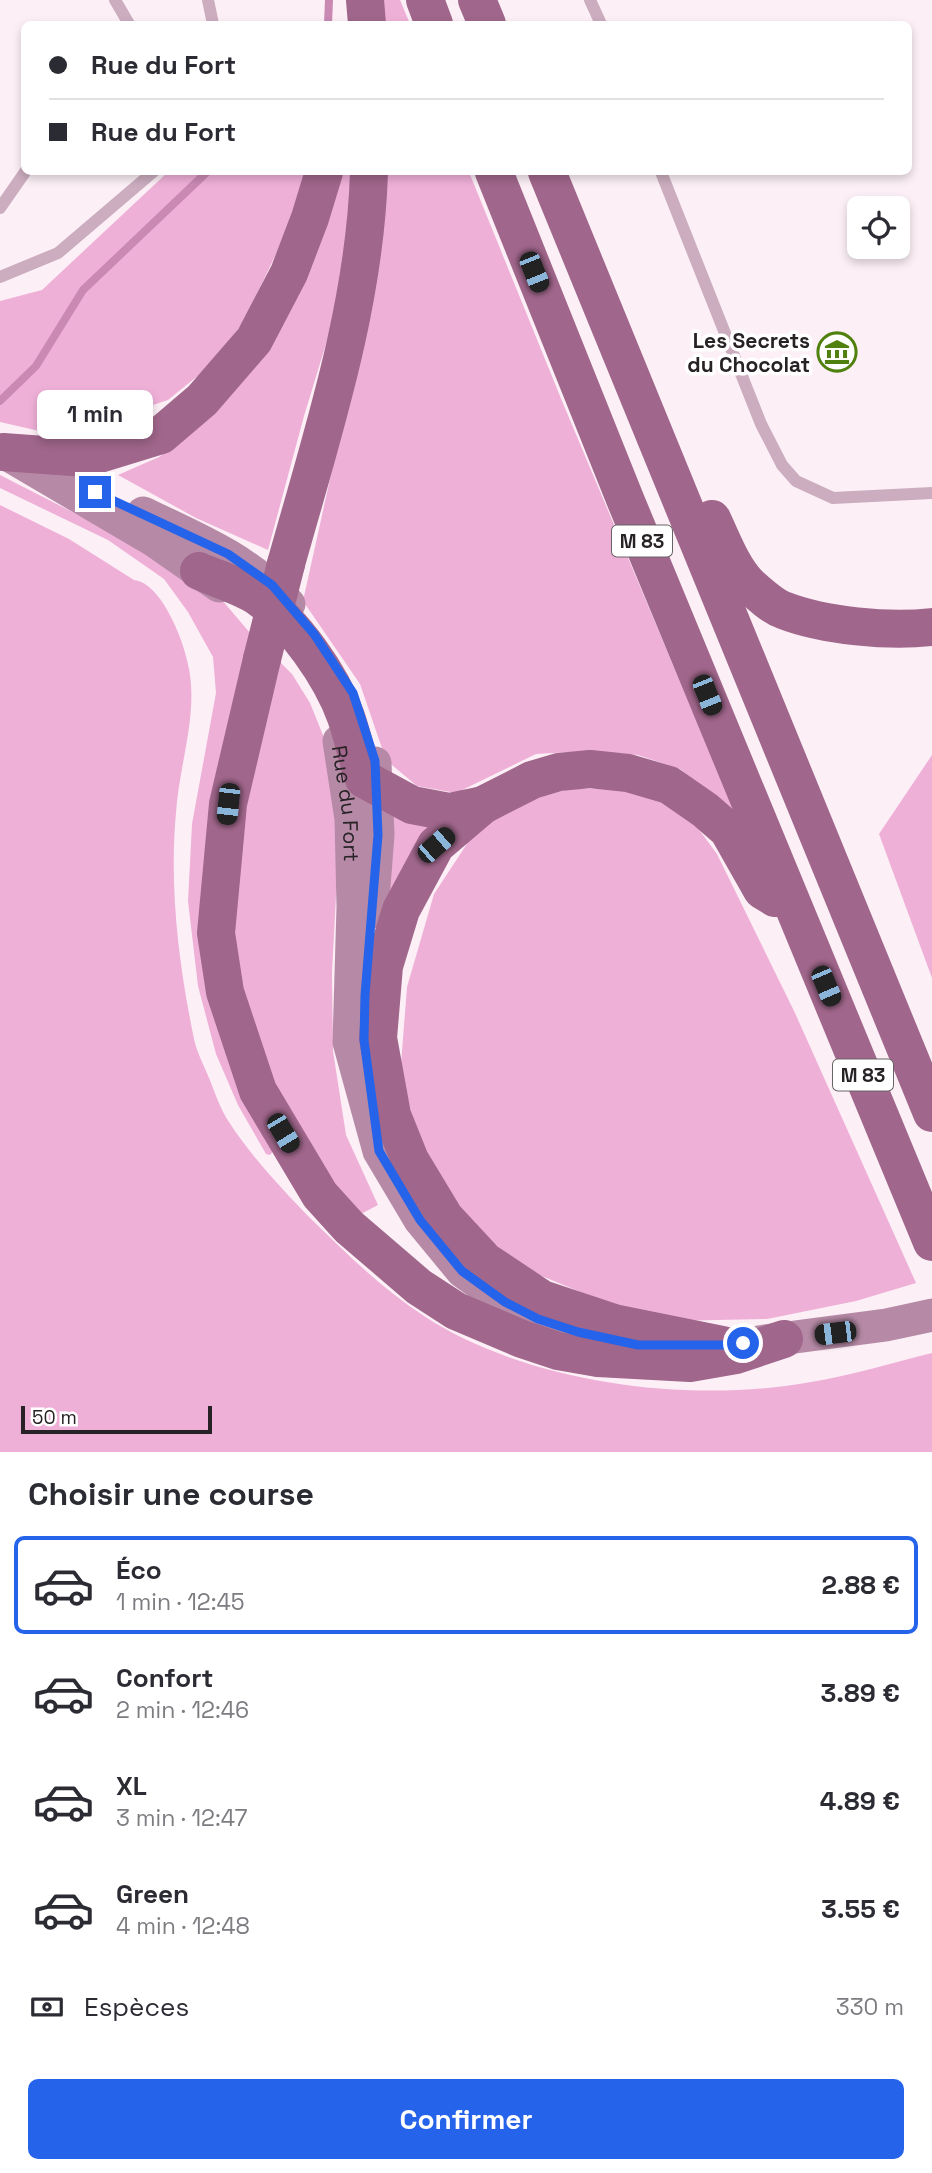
<!DOCTYPE html>
<html lang="fr">
<meta charset="utf-8">
<style>
body{margin:0;font-family:"Space Grotesk",sans-serif;background:#f2f2f3;color:#2b2b33;height:100vh;display:flex;flex-direction:column;font-size:26px;white-space:nowrap}
*{box-sizing:border-box;margin:0}
p{font-size:23px;color:#7c7c81}
.icon{flex:none;width:38px;height:38px;fill:none;stroke:currentColor;stroke-width:2;stroke-linecap:round;stroke-linejoin:round}
.map{position:relative;height:1452px;overflow:hidden}
.details{display:flex;flex-direction:column;background:#fff;flex:1}
.details>*{flex:none}
.guide{position:absolute;left:21px;top:21px;width:891px;height:154px;border-radius:10px;box-shadow:0 4px 10px #0003;display:grid;align-content:center;height:154px;padding:0 28px;background:#fff}
.fabs{position:absolute;left:847px;top:196px;display:grid;gap:14px}
.fabs a{display:grid;place-items:center;width:63px;height:63px;border-radius:10px;background:#fff;box-shadow:0 4px 10px #0003;font-size:35px}
.scale{position:absolute;left:21px;bottom:18px;width:191px;box-sizing:border-box;padding-left:7px;border:4px solid #272225;border-top:0;font-size:19px;line-height:24px;white-space:nowrap;color:#272225;-webkit-text-stroke:5px #fff;paint-order:stroke}
.end{position:absolute;width:32px;height:32px;margin:-16px;border:9px solid #2563eb;background:#fff;box-shadow:0 0 0 4px #fff}
.from{border-radius:50%}
.bubble{position:absolute;height:49px;border-radius:10px;background:#fff;box-shadow:0 4px 10px #0003;font-size:23px;font-weight:700;line-height:49px;text-align:center}
.car{position:absolute;width:21px;height:42px;margin:-21px -10px;border-radius:9px;box-shadow:0 0 5px 2px #0007;background:linear-gradient(#222 24%,#8ab4d8 0 40%,#222 0 76%,#8ab4d8 0 86%,#222 0)}
.guide b{display:flex;align-items:center;gap:24px;height:66px;font-size:26px}
.guide b+b{border-top:2px solid #e1e1e2}
.guide i{width:18px;height:18px;background:#2b2b33}
ul{padding:0;list-style:none}
li{display:flex;align-items:center;gap:21px;height:98px;margin:0 14px 10px;padding:0 14px;border:4px solid transparent;border-radius:10px}
li div{flex:1}
li b{display:block;font-size:26px}
li em{font-style:normal;font-weight:700}
li.active{border-color:#2563eb}
li>.icon{width:63px;height:63px;stroke-width:1.5}
h2{padding:0 28px;font-size:32px;line-height:84px}
.pay{display:flex;align-items:center;gap:18px;height:77px;padding:0 28px;font-size:26px}
.pay p{margin-inline-start:auto}
.button{display:flex;gap:14px;margin-top:auto;padding:14px 28px}
.button a{flex:1;height:80px;border-radius:10px;background:#2563eb;color:#fff;font-size:28px;font-weight:700;line-height:80px;text-align:center}
.map>svg:first-child{display:block}
</style>
<div class="map">
<svg width="932" height="1452" viewBox="0 0 932 1452">
<rect width="100%" height="100%" fill="#fceff6"/>
<!-- green -->
<g fill="#efb0d8">
<polygon points="372,0 400,0 410,24 377,24"/>
<polygon points="168,172 310,172 275,256 245,319 215,362 168,400 99,423 48,433 0,422 0,301 42,290"/>
<polygon points="340,172 354,172 347,275 304,416 268,550 196,518 118,475 159,457 187,437"/>
<polygon points="386,172 469,172 562,401 737,817 680,769 638,755 588,751 536,754 456,793 417,786 386,760 360,684 303,601 336,452"/>
<polygon points="0,475 141,547 222,600 250,633 206,850 274,1150 270,1155 266,1154 238,1105 216,1054 198,986 188,901 192,824 216,693 213,657 188,612 164,579 108,540 0,488"/>
<path d="M0,505L69,539L134,580C162,583 185,643 189,669C198,716 179,765 176,813C169,888 179,966 194,1039C197,1053 204,1065 209,1078C215,1092 220,1109 229,1122C250,1155 282,1189 309,1217C346,1253 381,1288 424,1316C528,1384 690,1404 811,1382C852,1375 892,1363 932,1353V1452H0Z"/>
<polygon points="277,659 292,674 310,703 335,765 340,820 332,973 333,1051 346,1135 378,1205 357,1216 292,1125 257,1046 232,970 229,893"/>
<polygon points="932,755 932,978 879,834"/>
<polygon points="620,788 662,800 692,820 717,854 795,1013 916,1283 856,1301 767,1319 671,1321 602,1301 525,1269 486,1237 462,1210 426,1160 400,1077 407,987 434,894 478,827 525,801 570,789"/>
<polygon points="386,806 442,825 389,914"/>
</g>
<g fill="none" stroke-linecap="round" stroke-linejoin="round">
<!-- stream -->
<g stroke="#ca89b3" stroke-width="8">
<polyline points="328,24 329,0"/>
<polyline points="0,401 36,366 83,290 207,172"/>
</g>
<!-- service -->
<g stroke="#cbadbf" stroke-width="12">
<polyline points="115,0 129,24"/>
<polyline points="208,0 213,24"/>
<polyline points="590,0 601,24"/>
<polyline points="661,172 761,424 782,465 796,481 833,498 932,493"/>
<polyline points="0,208 25,172"/>
<polyline points="0,277 58,253 153,172"/>
</g>
<!-- secondary -->
<g stroke="#b68aa6" stroke-width="33">
<polyline points="3,452 153,540 219,586"/>
<path d="M143,513C196,538 249,560 289,604"/>
<path id="s1" d="M339,741L351,819L353,907L349,1042L379,1151L420,1220L462,1271L505,1302L538,1319L578,1332L628,1342"/>
<polyline points="372,912 378,835 375,763"/>
<polyline points="758,1342 886,1325 932,1315"/>
</g>
<!-- trunk -->
<g stroke="#a0668b" stroke-width="38">
<polyline points="365,0 367,24"/>
<polyline points="425,0 434,24"/>
<polyline points="477,0 487,24"/>
<polyline points="494,172 625,499 932,1242"/>
<polyline points="547,172 932,1113"/>
<polyline points="3,452 86,458 161,435 202,400 254,340 289,273 310,218 324,172"/>
<path d="M712,519C722,540 732,568 749,585C758,593 772,606 783,610C824,626 889,632 932,627"/>
<path d="M286,564C322,435 365,306 369,172"/>
<path d="M199,571C217,579 241,586 258,597C294,623 331,675 346,717C353,737 357,758 364,779L412,805L449,812L483,805"/>
<polyline points="262,659 228,804 216,933 225,992 258,1091 320,1195 349,1227 419,1287 456,1311 522,1339 558,1351 598,1358 690,1363 736,1355 784,1339"/>
<polyline points="723,1345 614,1323 542,1299 485,1261 445,1218 410,1160 392,1115 378,1038 384,966 401,910 436,845 483,805 532,780 559,772 590,769 628,773 669,785 705,810 728,830 762,890 775,898"/>
</g>
<!-- trunk-bridge -->
<polyline stroke="#a0668b" stroke-width="38" points="262,659 286,564"/>
</g>
<g fill="none" stroke-linecap="round" stroke-linejoin="round">
<!-- route -->
<polyline stroke="#2563eb" stroke-width="9" points="95,492 228,554 272,585 314,634 353,693 375,761 378,835 365,995 364,1040 379,1151 420,1220 462,1271 505,1302 538,1319 578,1332 638,1345 723,1345 743,1343"/>
</g>
<!-- icons -->
<defs>
<g id="museum-ring" transform="scale(2.0125)"><circle r="9.5" fill="#fff" stroke="#50800d" stroke-width="1.5"/><path d="M0-6L6-3V-2H-6V-3ZM-5-1h2V3h-2ZM-1-1h2V3h-2ZM3-1h2V3H3ZM-6 4H6V6H-6Z" fill="#50800d"/></g>
</defs>
<g fill-rule="evenodd">
<use href="#museum-ring" x="837" y="352"/>
</g>
<g text-anchor="middle" dominant-baseline="central" stroke-width="7" stroke-linejoin="round" paint-order="stroke">
<!-- shield labels -->
<g fill="#fff" stroke="#686466" stroke-width="2">
<rect x="612" y="525.5" width="60" height="31" rx="5"/>
<rect x="833" y="1059.5" width="60" height="31" rx="5"/>
</g>
<g font-size="19" font-weight="bold" fill="#272225">
<text x="642" y="541">M 83</text>
<text x="863" y="1075">M 83</text>
</g>
<!-- poi labels -->
<g font-size="21" font-weight="bold" fill="#272225" stroke="#fff" text-anchor="end">
<text x="810" y="340">Les Secrets<tspan x="810" dy="24">du Chocolat</tspan></text>
</g>
<!-- street labels -->
<g font-size="21" fill="#272225" stroke="#fff">
<text stroke="none"><textPath href="#s1" startOffset="63">Rue du Fort</textPath></text>
</g>
</g>
</svg>
<div class="fabs">
<a><svg class="icon" aria-label="locate" viewBox="0 0 24 24"><circle cx="12" cy="12" r="6"/><path d="M12 2v4M12 18v4M2 12h4M18 12h4"/></svg></a>
</div>
<div class="scale">50 m</div>
<i class="end from" style="left:743px;top:1343px"></i>
<i class="end" style="left:95px;top:492px"></i>
<div class="bubble" style="left:37px;top:390px;width:116px">1 min</div>
<i class="car" style="left:534px;top:272px;rotate:158deg"></i>
<i class="car" style="left:707px;top:695px;rotate:158deg"></i>
<i class="car" style="left:228px;top:804px;rotate:186deg"></i>
<i class="car" style="left:436px;top:845px;rotate:49deg"></i>
<i class="car" style="left:826px;top:986px;rotate:157deg"></i>
<i class="car" style="left:283px;top:1133px;rotate:149deg"></i>
<i class="car" style="left:835px;top:1333px;rotate:263deg"></i>
<div class="guide">
<b><i class="from"></i>Rue du Fort</b>
<b><i></i>Rue du Fort</b>
</div>
</div>
<section class="details">
<h2>Choisir une course</h2>
<ul>
<li class="active"><svg class="icon" aria-label="car" viewBox="0 0 24 24"><path d="M5 17H2v-5l4-1 3-4h7l3 4 3 1v5h-3M9 17h6M6 11h13"/><circle cx="7" cy="17" r="2"/><circle cx="17" cy="17" r="2"/></svg><div><b>Éco</b><p>1 min · 12:45</p></div><em>2.88 €</em></li>
<li><svg class="icon" aria-label="car" viewBox="0 0 24 24"><path d="M5 17H2v-5l4-1 3-4h7l3 4 3 1v5h-3M9 17h6M6 11h13"/><circle cx="7" cy="17" r="2"/><circle cx="17" cy="17" r="2"/></svg><div><b>Confort</b><p>2 min · 12:46</p></div><em>3.89 €</em></li>
<li><svg class="icon" aria-label="car" viewBox="0 0 24 24"><path d="M5 17H2v-5l4-1 3-4h7l3 4 3 1v5h-3M9 17h6M6 11h13"/><circle cx="7" cy="17" r="2"/><circle cx="17" cy="17" r="2"/></svg><div><b>XL</b><p>3 min · 12:47</p></div><em>4.89 €</em></li>
<li><svg class="icon" aria-label="car" viewBox="0 0 24 24"><path d="M5 17H2v-5l4-1 3-4h7l3 4 3 1v5h-3M9 17h6M6 11h13"/><circle cx="7" cy="17" r="2"/><circle cx="17" cy="17" r="2"/></svg><div><b>Green</b><p>4 min · 12:48</p></div><em>3.55 €</em></li>
</ul>
<div class="pay"><svg class="icon" aria-label="cash" viewBox="0 0 24 24"><path d="M3 7h18v10H3z"/><circle cx="12" cy="12" r="2"/></svg>Espèces<p>330 m</p></div>
<div class="button"><a>Confirmer</a></div>
</section>
